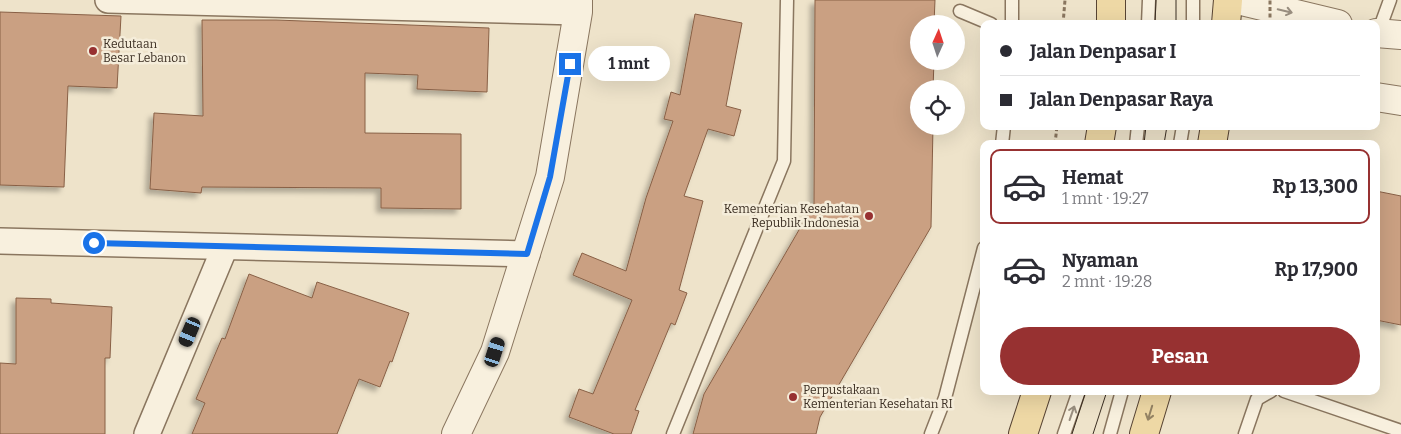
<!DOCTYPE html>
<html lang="id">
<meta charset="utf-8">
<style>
body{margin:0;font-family:Bitter,serif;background:#f7f7f7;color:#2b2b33;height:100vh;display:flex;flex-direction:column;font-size:19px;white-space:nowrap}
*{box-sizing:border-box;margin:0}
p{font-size:16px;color:#7c7c81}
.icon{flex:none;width:28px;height:28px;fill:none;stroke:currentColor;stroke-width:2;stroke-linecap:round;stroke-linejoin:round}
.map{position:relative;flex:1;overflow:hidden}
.side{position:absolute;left:980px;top:140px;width:400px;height:255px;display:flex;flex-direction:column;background:#fff;border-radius:10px;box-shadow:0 5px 20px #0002}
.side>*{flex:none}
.banner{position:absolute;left:980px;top:20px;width:400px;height:110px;border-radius:10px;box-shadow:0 5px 20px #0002;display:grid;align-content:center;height:110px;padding:0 20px;background:#fff}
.needle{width:32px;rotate:3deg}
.buttons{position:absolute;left:910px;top:15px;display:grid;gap:10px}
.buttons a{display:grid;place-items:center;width:55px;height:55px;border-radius:50%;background:#fff;box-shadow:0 5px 20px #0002;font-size:25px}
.end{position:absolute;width:22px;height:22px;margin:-11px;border:6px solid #1a73e8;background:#fff;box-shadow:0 0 0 2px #fff}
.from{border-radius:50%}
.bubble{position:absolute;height:35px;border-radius:18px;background:#fff;box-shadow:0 5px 20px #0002;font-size:16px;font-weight:700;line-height:35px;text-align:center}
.car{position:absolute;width:15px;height:30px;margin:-15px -8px;border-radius:6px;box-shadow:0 0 4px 1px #0007;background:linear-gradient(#222 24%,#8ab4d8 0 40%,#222 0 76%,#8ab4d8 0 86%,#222 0)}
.banner b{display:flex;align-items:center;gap:18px;height:48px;font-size:19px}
.banner b+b{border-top:1px solid #e1e1e2}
.banner i{width:12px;height:12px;background:#2b2b33}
ul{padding:9px 0 0;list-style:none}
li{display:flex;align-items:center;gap:15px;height:75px;margin:0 10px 8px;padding:0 10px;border:2px solid transparent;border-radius:10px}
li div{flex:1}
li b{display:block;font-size:19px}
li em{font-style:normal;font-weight:700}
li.active{border-color:#973131}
li>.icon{width:45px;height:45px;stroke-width:1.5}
.button{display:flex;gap:10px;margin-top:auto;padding:10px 20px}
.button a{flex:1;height:58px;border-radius:30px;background:#973131;color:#fff;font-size:20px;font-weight:700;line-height:58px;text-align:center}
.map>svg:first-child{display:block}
</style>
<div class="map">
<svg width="1401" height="434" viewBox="0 0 1401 434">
<defs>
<filter id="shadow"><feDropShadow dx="-4.5" dy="4.5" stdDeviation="2.5" flood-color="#0004"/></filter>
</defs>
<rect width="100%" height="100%" fill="#eee3ca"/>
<!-- building -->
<g fill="#caa082" stroke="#886046" filter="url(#shadow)">
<polygon points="815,0 935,0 934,24 919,24 919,61 934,61 933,89 919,89 919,126 933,126 931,227 820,417 816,434 693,434 704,394 814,204"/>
<polygon points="0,12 121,16 117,88 68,86 64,187 0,185"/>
<polygon points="695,14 742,23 726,106 741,110 734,136 708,129 684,196 703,201 679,290 687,293 675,325 671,323 635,410 639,411 631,434 614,434 569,417 579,389 593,394 632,300 573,275 582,253 626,271 646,198 673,121 664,119 671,92 680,95"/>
<polygon points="202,20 276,20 489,28 487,92 417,89 418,75 365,73 365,133 461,134 461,209 381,208 381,188 202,187 201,193 150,189 154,113 203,116"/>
<polygon points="1376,191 1401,196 1401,325 1376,320"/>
<polygon points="249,274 312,298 317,282 409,313 392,362 390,361 380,387 359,379 337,434 192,434 205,403 196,399 222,338 225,339"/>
<polygon points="16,298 51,299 51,303 112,307 110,358 105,358 105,434 0,434 0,363 16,364"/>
</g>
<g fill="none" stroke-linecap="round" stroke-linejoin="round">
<!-- service casing -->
<g stroke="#8a765f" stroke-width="15">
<g id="service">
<polyline points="960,11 991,24"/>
<polyline points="1012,24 1012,0"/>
<polyline points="1148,24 1149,0"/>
<polyline points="1193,24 1193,0"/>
<polyline points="1378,33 1390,0"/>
<polyline points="1002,144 1004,126"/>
<polyline points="1136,144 1138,126"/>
<polyline points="1180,144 1183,126"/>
<polyline points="1284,391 1401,431"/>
<polyline points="673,434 784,161 787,0"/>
<polyline points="931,434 945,398 984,248"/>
<polyline points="1064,434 1079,391"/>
<polyline points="1110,434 1122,391"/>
<polyline points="1245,434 1257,399 1271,391"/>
</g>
</g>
<!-- minor casing -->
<g stroke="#8a765f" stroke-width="28">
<g id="minor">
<polyline points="108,0 578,12"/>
<polyline points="0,241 527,254"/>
<polyline points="147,434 225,247"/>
</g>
</g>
<!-- tertiary casing -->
<g stroke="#8a765f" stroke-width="30">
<g id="tertiary">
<polyline points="1237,0 1338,24"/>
<polyline points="1376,33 1401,35"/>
<polyline points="1376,97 1401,101"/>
<polyline points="456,434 495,352 550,177 578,12 578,0"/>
</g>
</g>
<!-- primary casing -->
<g stroke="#584433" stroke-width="30">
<g id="primary">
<polyline points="1111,24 1111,0"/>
<polyline points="1226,24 1228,0"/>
<polyline points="1099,144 1102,126"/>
<polyline points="1212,144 1215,126"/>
<polyline points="1023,434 1037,391"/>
<polyline points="1144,434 1157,391"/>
</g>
</g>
<!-- path -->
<g stroke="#8a765f" stroke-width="3" stroke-dasharray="4 2.5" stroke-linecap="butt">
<polyline points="1063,24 1065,0"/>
<polyline points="1055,144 1057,126"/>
</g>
<!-- service -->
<use href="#service" stroke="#f8f0de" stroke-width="12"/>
<!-- minor -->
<use href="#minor" stroke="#f8f0de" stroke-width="25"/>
<!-- tertiary -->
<use href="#tertiary" stroke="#f8f0de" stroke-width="28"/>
<!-- primary -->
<use href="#primary" stroke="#eed8a5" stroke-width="28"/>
<!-- tram -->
<g stroke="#3b2e22" stroke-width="1">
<polyline points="1155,24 1156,0"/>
<polyline points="1176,24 1176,0"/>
<polyline points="1144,144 1146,126"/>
<polyline points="1164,144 1167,126"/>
<polyline points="1072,434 1086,391"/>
<polyline points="1093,434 1107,391"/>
</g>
<!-- path-bridge -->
<polyline stroke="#8a765f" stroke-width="3" stroke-dasharray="4 2.5" stroke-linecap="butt" points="1270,24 1270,0"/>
</g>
<!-- one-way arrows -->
<defs><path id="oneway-shaft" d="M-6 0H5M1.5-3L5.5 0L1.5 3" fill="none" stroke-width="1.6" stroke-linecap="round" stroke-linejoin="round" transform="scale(1.25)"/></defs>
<g stroke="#9a8f80">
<use href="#oneway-shaft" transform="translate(1285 11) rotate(13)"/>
<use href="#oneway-shaft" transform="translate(1072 413) rotate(-71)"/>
</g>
<use stroke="#948364" href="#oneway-shaft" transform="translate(1150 413) rotate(107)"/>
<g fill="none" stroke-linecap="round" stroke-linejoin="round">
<!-- route -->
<polyline stroke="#1a73e8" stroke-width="6" points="94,243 527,254 550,177 570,64"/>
</g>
<!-- markers -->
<g fill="#973131" stroke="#f5edda" stroke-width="2">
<circle cx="93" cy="51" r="5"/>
<circle cx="869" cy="216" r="5"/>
<circle cx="793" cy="397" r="5"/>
</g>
<g text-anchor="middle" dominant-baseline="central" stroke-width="5" stroke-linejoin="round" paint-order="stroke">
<!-- poi labels -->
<g font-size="12" fill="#3b2e22" stroke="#f5edda" text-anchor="start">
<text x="103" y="44">Kedutaan<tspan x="103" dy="14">Besar Lebanon</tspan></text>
<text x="859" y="209" text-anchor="end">Kementerian Kesehatan<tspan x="859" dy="14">Republik Indonesia</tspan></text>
<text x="803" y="390">Perpustakaan<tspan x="803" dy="14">Kementerian Kesehatan RI</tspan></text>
</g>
</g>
</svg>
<div class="buttons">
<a><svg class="needle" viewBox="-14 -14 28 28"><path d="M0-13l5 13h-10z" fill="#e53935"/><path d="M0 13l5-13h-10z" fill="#7c7c81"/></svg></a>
<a><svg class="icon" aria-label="locate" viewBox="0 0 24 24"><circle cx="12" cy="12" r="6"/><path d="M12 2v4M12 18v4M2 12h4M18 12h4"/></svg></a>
</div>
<i class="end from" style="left:94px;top:243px"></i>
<i class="end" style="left:570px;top:64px"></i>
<div class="bubble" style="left:588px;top:46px;width:82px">1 mnt</div>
<i class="car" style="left:190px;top:332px;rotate:203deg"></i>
<i class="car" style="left:495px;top:352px;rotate:18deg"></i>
<div class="banner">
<b><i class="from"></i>Jalan Denpasar I</b>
<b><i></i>Jalan Denpasar Raya</b>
</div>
<section class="side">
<ul>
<li class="active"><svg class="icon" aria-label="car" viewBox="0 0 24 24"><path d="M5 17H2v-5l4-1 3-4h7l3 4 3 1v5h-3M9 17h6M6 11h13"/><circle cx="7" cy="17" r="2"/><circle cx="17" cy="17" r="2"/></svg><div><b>Hemat</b><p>1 mnt · 19:27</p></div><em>Rp 13,300</em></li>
<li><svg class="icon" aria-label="car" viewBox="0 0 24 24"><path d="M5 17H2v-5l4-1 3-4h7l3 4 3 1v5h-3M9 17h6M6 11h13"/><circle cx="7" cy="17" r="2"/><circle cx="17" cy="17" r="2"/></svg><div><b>Nyaman</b><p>2 mnt · 19:28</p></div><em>Rp 17,900</em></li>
</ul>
<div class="button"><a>Pesan</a></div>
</section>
</div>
